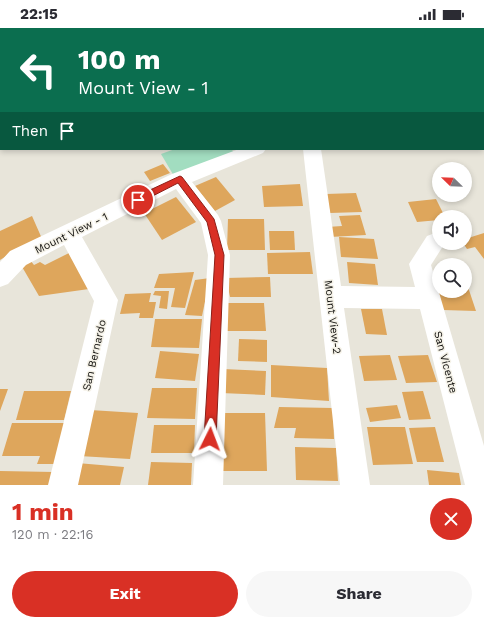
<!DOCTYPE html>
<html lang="en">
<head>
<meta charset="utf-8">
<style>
	body { margin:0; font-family:"Work Sans",sans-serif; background:#f7f7f7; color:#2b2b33; height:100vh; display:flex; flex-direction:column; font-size:15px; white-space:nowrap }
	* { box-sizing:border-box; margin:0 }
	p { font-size:13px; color:#7c7c81 }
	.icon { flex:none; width:22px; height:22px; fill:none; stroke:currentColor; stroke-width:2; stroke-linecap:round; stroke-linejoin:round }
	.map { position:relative; height:457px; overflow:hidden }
	.side { display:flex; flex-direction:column; background:#fff; flex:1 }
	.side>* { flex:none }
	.banner { position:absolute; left:0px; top:0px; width:484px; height:122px; box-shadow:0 2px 6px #0003; background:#0b6e4f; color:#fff; overflow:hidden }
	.needle { width:26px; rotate:293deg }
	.buttons { position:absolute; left:432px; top:134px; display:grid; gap:8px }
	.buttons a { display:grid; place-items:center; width:40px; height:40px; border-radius:50%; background:#fff; box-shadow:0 2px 6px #0003; font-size:20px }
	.pin { position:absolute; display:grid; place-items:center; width:34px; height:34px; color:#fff; margin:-17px; border:2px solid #fff; border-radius:50%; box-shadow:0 1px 4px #0007 }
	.me { position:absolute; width:44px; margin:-22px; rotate:3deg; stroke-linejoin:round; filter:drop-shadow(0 0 3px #0008) }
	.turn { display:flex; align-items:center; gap:14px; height:84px; padding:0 12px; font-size:18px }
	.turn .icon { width:52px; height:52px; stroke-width:2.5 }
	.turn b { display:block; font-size:28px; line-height:34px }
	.then { display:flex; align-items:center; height:38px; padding:0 12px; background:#0003; gap:8px; font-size:15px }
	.round { display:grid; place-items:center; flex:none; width:42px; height:42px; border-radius:21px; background:#f7f7f7 }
	.overview { display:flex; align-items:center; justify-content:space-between; height:68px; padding:0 12px }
	h1 { font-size:24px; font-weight:700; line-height:30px; color:#d93025 }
	.primary-button { display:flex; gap:8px; margin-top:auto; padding:8px 12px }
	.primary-button a { flex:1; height:46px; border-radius:24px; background:#d93025; color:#fff; font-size:16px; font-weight:700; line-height:46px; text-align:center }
	.primary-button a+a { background:#f7f7f7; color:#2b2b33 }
	.status { display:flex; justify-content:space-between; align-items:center; height:28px; padding:0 20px; background:#fff; direction:ltr }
	.status svg { height:11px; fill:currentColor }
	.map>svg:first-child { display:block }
</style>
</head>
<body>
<div class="status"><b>22:15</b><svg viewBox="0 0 49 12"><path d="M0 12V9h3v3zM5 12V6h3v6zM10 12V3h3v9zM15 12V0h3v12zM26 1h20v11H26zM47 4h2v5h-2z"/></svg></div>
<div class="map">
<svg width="484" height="457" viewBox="0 0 484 457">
	<rect width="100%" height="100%" fill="#e8e5da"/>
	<path fill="#a2ddc0" d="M175,121H231L234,124L174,148L161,126Z"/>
	<g fill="#dea65c">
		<path d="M163,136L170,145L150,153L144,144Z"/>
		<path d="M216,149L235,172L215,183L195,158Z"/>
		<path d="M300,156L303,178L264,179L262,158Z"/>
		<path d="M356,165L362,184L330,185L326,166Z"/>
		<path d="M176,169L196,194L162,212L144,185Z"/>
		<path d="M436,171L445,189H439V192L417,194L408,174Z"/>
		<path d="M360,187L366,207L330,209L327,199L342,198L339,188Z"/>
		<path d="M32,188L43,213L16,222L0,232V203Z"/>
		<path d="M228,191H264L265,222H227Z"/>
		<path d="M269,203H294L295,222H270Z"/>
		<path d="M484,205V231L475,219L467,221L463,215H465V211Z"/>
		<path d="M339,209L374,211L378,231L341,229Z"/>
		<path d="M310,224L313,246H268L267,225Z"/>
		<path d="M69,225L89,261L39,268L21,237L30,232L34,237L40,234L45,237Z"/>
		<path d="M347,234L375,236L378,257L349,255Z"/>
		<path d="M194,244L185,280L171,279L175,260H154L159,246Z"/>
		<path d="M270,249L271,269H230L226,250Z"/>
		<path d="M210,250L202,288L185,287L195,252Z"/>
		<path d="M465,250L476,283L443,282L435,251H439V263H465Z"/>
		<path d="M155,263H169L167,281L159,280L161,268L153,267Z"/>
		<path d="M151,265L149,274H156L153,290H139L140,285L120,286L125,266Z"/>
		<path d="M225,275H264L266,303H225Z"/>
		<path d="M361,281H382L387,307L366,306Z"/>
		<path d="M155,291H202L199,320L151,319Z"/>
		<path d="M239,311L267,312V334L238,333Z"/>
		<path d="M160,323L199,326L195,353L155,350Z"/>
		<path d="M390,327L397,352L364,353L359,328Z"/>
		<path d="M428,327L437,354L406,355L398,328Z"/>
		<path d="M271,337L327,340L329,373L271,369Z"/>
		<path d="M223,341L266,343L265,367L221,365Z"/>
		<path d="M152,360H197L195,391L147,390Z"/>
		<path d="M0,361H8L0,383Z"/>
		<path d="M24,363H71L64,392H16Z"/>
		<path d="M423,363L431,391L409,392L402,364Z"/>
		<path d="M397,377L401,390L370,394L366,380Z"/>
		<path d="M279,379L333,380L334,411L294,410L296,400H274Z"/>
		<path d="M90,382L138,385L130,431L79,428Z"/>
		<path d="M221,385H265L267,443H219Z"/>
		<path d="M12,395H65L55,436H37L40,428H2Z"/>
		<path d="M154,397H195L194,425H151Z"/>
		<path d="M367,399H405L413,436L373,437Z"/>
		<path d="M435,399L444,434H417L409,400Z"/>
		<path d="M295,419L336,420L338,453L296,452Z"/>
		<path d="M151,434L192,435L191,457H148Z"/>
		<path d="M77,435L124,439L120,457H71Z"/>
		<path d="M427,442L459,445L461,457H429Z"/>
		<path d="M0,443L54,444L50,457H0Z"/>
	</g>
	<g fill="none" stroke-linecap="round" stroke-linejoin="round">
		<g fill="#fff" fill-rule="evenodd">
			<path d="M15,0H31L14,1Z"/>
			<path d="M239,121H266L263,125L192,154L218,187L221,193L230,227L223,457H193L208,227L201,195L176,161L82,209L118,272L78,457H48L94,273L64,217L26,237L8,256L0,259V234L10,223L172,146Z"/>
			<path d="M303,121H321L341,258L415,259L409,236L427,208L435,205L439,206V215H445L431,237L484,418V457H465L420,281L344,280L370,457H340Z"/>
		</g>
	</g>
	<path fill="#d93025" stroke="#8d1f18" d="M180,148L182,149L214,191L224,227L216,411L214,415L210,417L206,415L204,411L215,227L207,194L178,155L141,174L138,175L134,172L135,169Z"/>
	<g text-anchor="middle" stroke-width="3" stroke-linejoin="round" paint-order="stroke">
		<g font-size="11" fill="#13120f" stroke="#f5f2e8">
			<text transform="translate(71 205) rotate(-26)" y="4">Mount View - 1</text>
			<text transform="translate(333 289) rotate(83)" y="4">Mount View-2</text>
			<text transform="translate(94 327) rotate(-77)" y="4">San Bernardo</text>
			<text transform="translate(446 334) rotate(75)" y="4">San Vicente</text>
		</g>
	</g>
</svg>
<div class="buttons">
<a><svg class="needle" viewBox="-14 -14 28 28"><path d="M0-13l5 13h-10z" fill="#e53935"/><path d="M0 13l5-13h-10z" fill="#7c7c81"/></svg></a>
<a><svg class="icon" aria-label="sound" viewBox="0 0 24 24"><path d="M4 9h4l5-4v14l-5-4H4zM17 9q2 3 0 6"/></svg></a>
<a><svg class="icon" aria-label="search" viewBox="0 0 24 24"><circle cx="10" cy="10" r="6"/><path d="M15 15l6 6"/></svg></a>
</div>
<div class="pin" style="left:138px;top:172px;background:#d93025"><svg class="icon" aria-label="arrive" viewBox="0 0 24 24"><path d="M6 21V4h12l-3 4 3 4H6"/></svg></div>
<svg class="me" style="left:210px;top:411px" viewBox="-20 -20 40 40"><path d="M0-17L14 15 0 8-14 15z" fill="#d93025" stroke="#fff" stroke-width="4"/></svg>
<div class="banner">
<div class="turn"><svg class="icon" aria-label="left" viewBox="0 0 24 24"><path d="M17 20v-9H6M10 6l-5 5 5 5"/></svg><div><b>100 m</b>Mount View - 1</div></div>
<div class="then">Then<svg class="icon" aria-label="arrive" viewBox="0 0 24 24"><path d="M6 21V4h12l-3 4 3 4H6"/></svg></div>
</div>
</div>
<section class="side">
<div class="overview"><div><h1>1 min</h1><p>120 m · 22:16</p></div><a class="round" style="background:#d93025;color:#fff"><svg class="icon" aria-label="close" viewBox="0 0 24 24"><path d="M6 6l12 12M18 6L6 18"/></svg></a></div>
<div class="primary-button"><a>Exit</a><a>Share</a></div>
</section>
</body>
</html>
